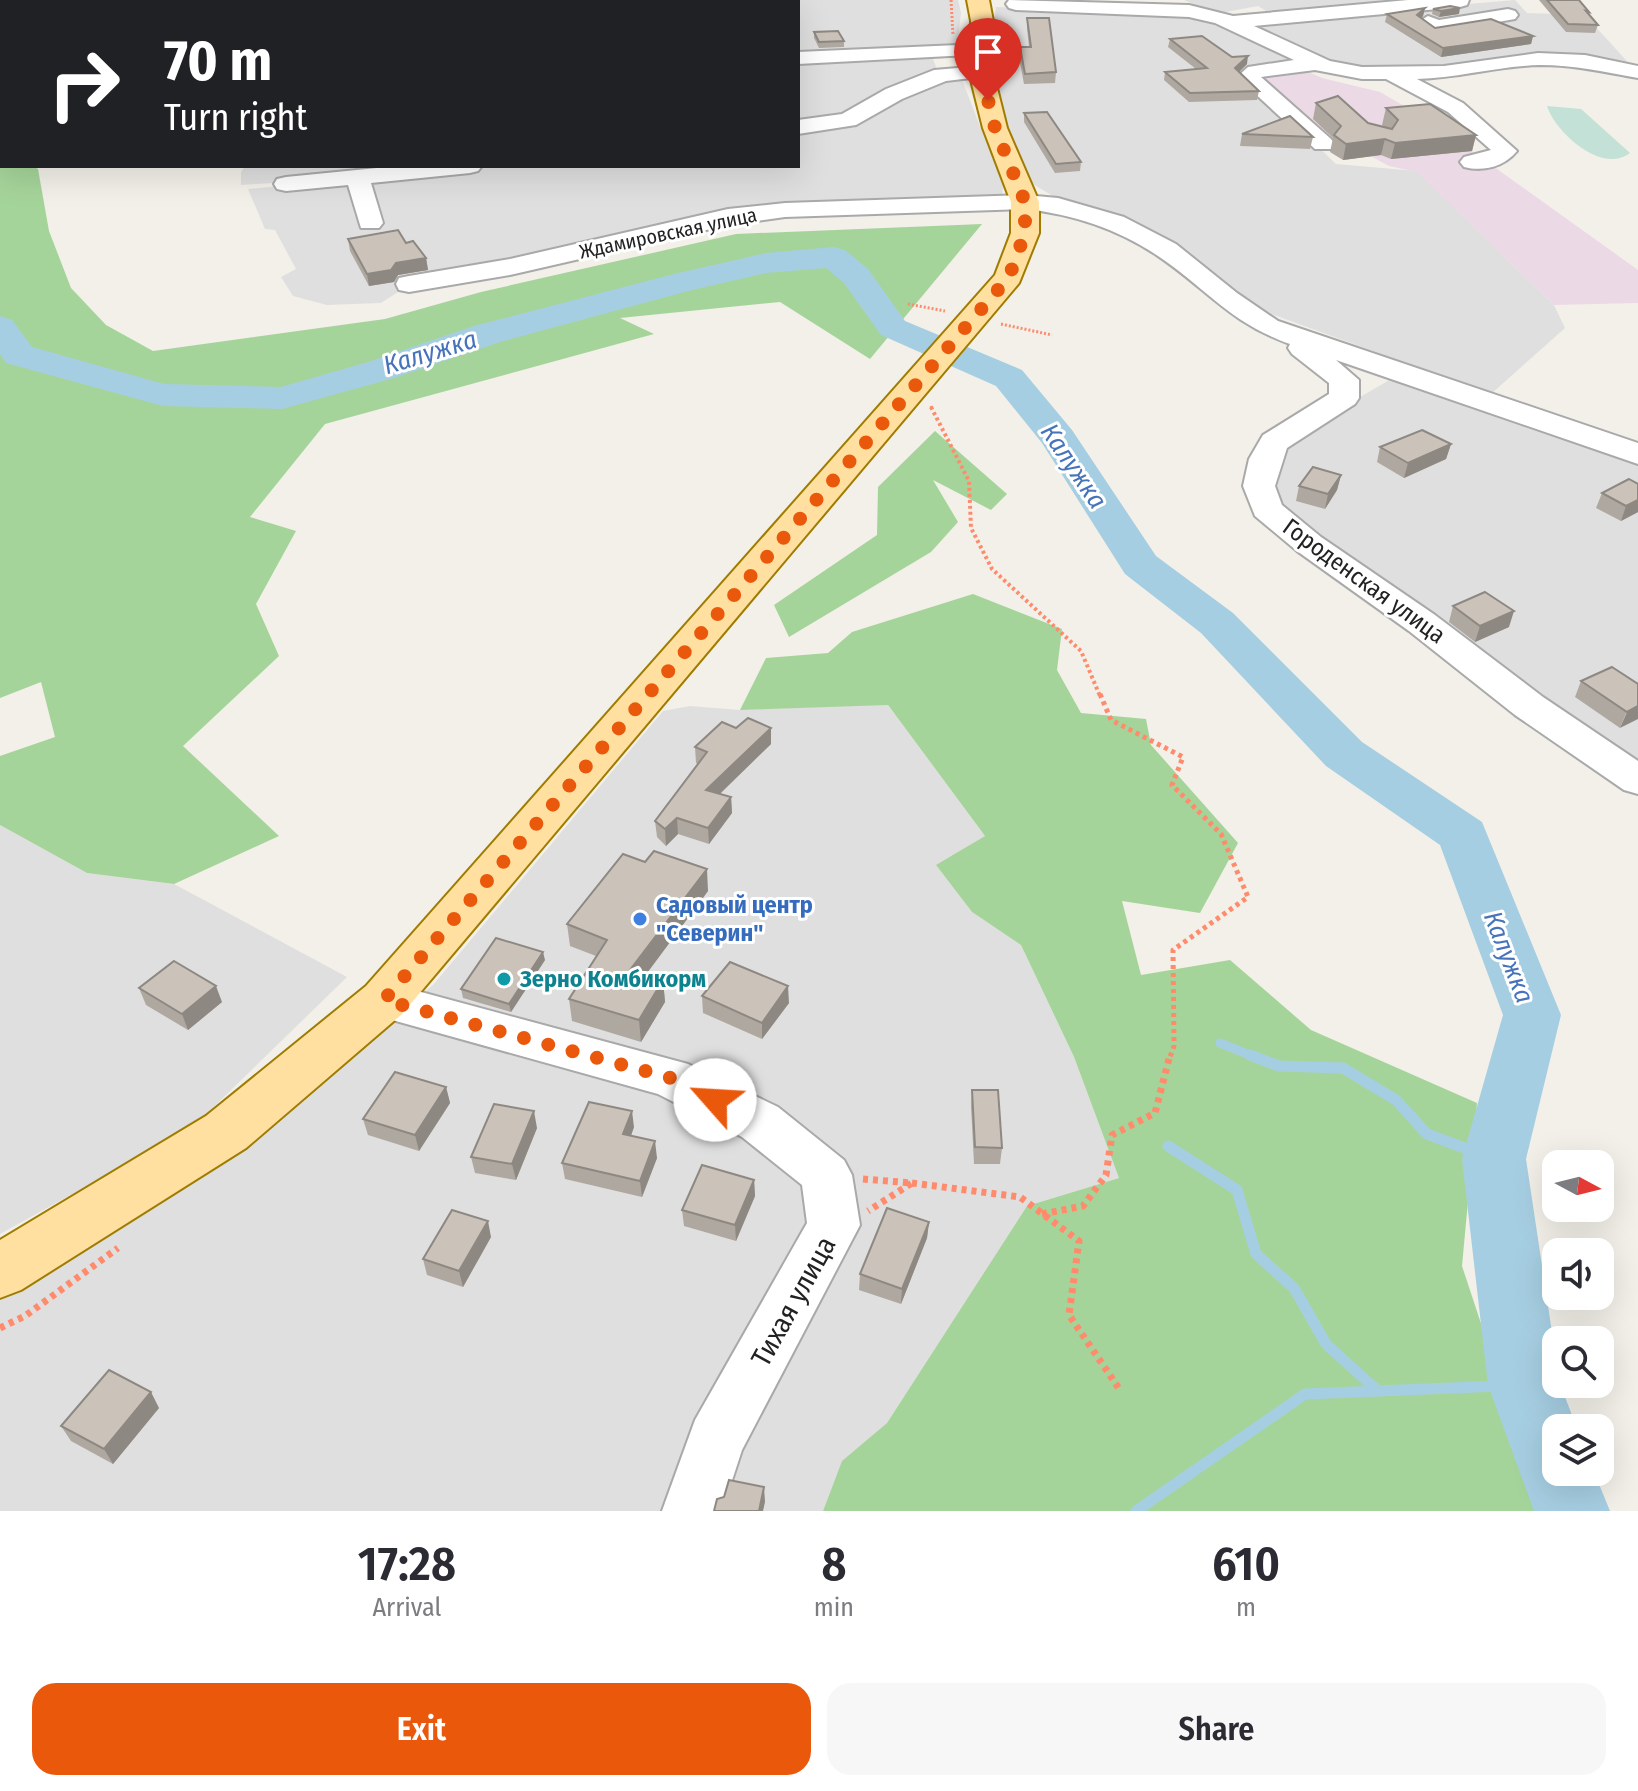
<!DOCTYPE html>
<html lang="en">
<head>
<meta charset="utf-8">
<style>
	body { margin:0; font-family:"Fira Sans Condensed",sans-serif; background:#f7f7f7; color:#2b2b33; height:100vh; display:flex; flex-direction:column; font-size:30px; white-space:nowrap }
	* { box-sizing:border-box; margin:0 }
	p { font-size:26px; color:#7c7c81 }
	.icon { flex:none; width:44px; height:44px; fill:none; stroke:currentColor; stroke-width:2; stroke-linecap:round; stroke-linejoin:round }
	.map { position:relative; height:1511px; overflow:hidden }
	.sheet { display:flex; flex-direction:column; background:#fff; flex:1 }
	.sheet>* { flex:none }
	.hud { position:absolute; left:0px; top:0px; width:800px; height:168px; box-shadow:0 8px 32px #0002; background:#202124; color:#fff; overflow:hidden }
	.needle { width:52px; rotate:97deg }
	.tools { position:absolute; left:1542px; top:1150px; display:grid; gap:16px }
	.tools a { display:grid; place-items:center; width:72px; height:72px; border-radius:16px; background:#fff; box-shadow:0 8px 32px #0002; font-size:40px }
	.pin { position:absolute; display:grid; place-items:center; width:68px; height:68px; color:#fff; margin:-82px -34px; border-radius:50% 50% 50% 0; rotate:-45deg; box-shadow:0 0 8px #0007 }
	.pin .icon { rotate:45deg }
	.me { position:absolute; width:88px; margin:-44px; rotate:296deg; stroke-linejoin:round; filter:drop-shadow(0 0 6px #0008) }
	.turn { display:flex; align-items:center; gap:28px; height:168px; padding:0 32px; font-size:36px }
	.turn .icon { width:104px; height:104px; stroke-width:2.5 }
	.turn b { display:block; font-size:56px; line-height:68px }
	.eta { display:flex; justify-content:space-evenly; align-items:center; height:136px; text-align:center }
	.eta b { font-size:48px; font-weight:600; line-height:56px }
	.action { display:flex; gap:16px; margin-top:auto; padding:16px 32px }
	.action a { flex:1; height:92px; border-radius:24px; background:#ea580c; color:#fff; font-size:32px; font-weight:600; line-height:92px; text-align:center }
	.action a+a { background:#f7f7f7; color:#2b2b33 }
	.map>svg:first-child { display:block }
</style>
</head>
<body>
<div class="map">
<svg width="1638" height="1511" viewBox="0 0 1638 1511">
	<rect width="100%" height="100%" fill="#f2f0e8"/>
	<g fill="#e0dfdf">
		<path d="M657,0H958L961,13L957,47L798,56V2Z"/>
		<path d="M1184,0H1462L1273,15L1258,6L1215,14Z"/>
		<path d="M1515,0L1527,13L1585,15L1634,69L1580,57L1431,71L1343,67L1248,23Z"/>
		<path d="M996,7L1193,14L1313,64L1243,74L1336,164L1417,171L1554,305L1565,328L1491,394L1266,312L1145,228L1056,198L1028,181L991,91L990,52Z"/>
		<path d="M931,54L938,72L845,119L798,125V59Z"/>
		<path d="M961,77L1003,186L1002,197L809,207L401,290L381,303L327,305L293,296L281,277L296,269L275,230L265,229L248,189L489,166H798V129L853,121L939,80Z"/>
		<path d="M245,166H454L366,177L241,185V172Z"/>
		<path d="M1393,378L1638,466V773L1276,510L1273,463L1287,439Z"/>
		<path d="M887,704L985,836L937,866L972,912L1021,945L1074,1057L1119,1178L1027,1206L887,1423L842,1462L823,1511H0V1295L241,1142L433,985L663,711L690,706L740,710Z"/>
		<path d="M0,825L87,873L174,884L347,977L193,1127L0,1234Z"/>
	</g>
	<path fill="#ecd9e6" d="M1306,71L1322,78L1380,92L1430,121L1638,270V303L1554,305L1417,172L1389,166L1315,126L1257,74Z"/>
	<g fill="#a5d49a">
		<path d="M0,146L2,166H33L38,169L49,231L71,288L106,325L153,351L385,319L481,292L736,234L982,224L870,359L780,302L620,318L654,334L325,424L250,517L296,531L256,604L279,656L183,746L279,836L174,884L87,873L0,825V756L55,737L41,682L0,698Z"/>
		<path d="M935,431L1007,494L991,510L933,480L958,522L931,552L789,637L774,605L877,535L878,487Z"/>
		<path d="M973,594L1062,629L1057,670L1081,713L1146,719L1151,745L1238,843L1200,913L1122,901L1141,975L1230,960L1311,1030L1477,1103L1462,1266L1543,1511H823L842,1461L887,1423L1027,1206L1119,1178L1074,1057L1021,945L972,912L936,865L985,836L888,705L740,710L766,658L828,653L852,632Z"/>
	</g>
	<path fill="#c4e1d7" d="M1547,106L1581,109L1630,153C1602,175 1555,132 1547,106Z"/>
	<g fill="none" stroke-linecap="round" stroke-linejoin="round">
		<path stroke="#a6cee2" stroke-width="4" d="M222,0L226,2"/>
		<path stroke="#a6cee2" stroke-width="9" d="M1220,1043L1255,1057"/>
		<g stroke="#a6cee2" stroke-width="11">
			<path d="M1250,1055L1279,1066L1343,1068L1396,1100L1427,1134L1494,1159"/>
			<path d="M1168,1146L1237,1190L1256,1254L1294,1288L1326,1344L1378,1391"/>
			<path d="M1136,1511L1305,1394L1524,1385"/>
		</g>
		<g fill="#a6cee2" fill-rule="evenodd">
			<path d="M53,0H77L52,2Z"/>
			<path d="M2,131V151L0,152V132Z"/>
			<path d="M833,247L845,250L868,269L905,321L1022,370L1072,430L1156,556L1233,613L1362,742L1482,822L1561,1015L1526,1159L1556,1359V1384H1560L1577,1428H1556V1472H1594L1610,1511H1534L1488,1385L1462,1159L1503,1015L1440,845L1326,766L1201,633L1125,574L1042,443L996,386L881,335L844,283L826,268L766,273L692,290L500,342L394,378L282,409L163,406L6,363L0,354V316L12,320L32,347L164,384L281,387L368,362L474,326L674,274L766,253Z"/>
		</g>
		<g stroke="#a9a9a9" stroke-width="4">
			<g id="minor">
				<path d="M642,0H662L663,2H643Z"/>
				<path d="M1009,0L1189,5L1233,16L1408,0H1469L1467,5L1460,7L1254,26L1330,61L1362,67L1444,66L1538,53L1585,55L1638,66V78C1605,72 1574,65 1540,65C1499,66 1458,78 1417,79L1463,103L1517,151C1504,167 1483,172 1464,167L1460,162L1464,157L1491,150L1448,112L1386,79H1362L1315,70L1261,77L1331,139L1335,144L1331,149H1315L1237,77L1248,67L1294,60L1215,23L1189,17L1016,10L1009,8L1006,4Z"/>
				<path d="M1508,9L1515,11L1518,15L1515,19L1435,33L1418,22L1428,16L1439,20Z"/>
				<path d="M981,44L988,46L991,50L988,54L798,64V52Z"/>
				<path d="M981,66L992,72L988,76L946,81L902,99L856,125L798,134V120L842,114L886,89L934,70Z"/>
				<path d="M397,166H482L478,171L470,173L371,183L383,223L379,228H361L348,185L286,191L277,189L274,184L277,179L286,177Z"/>
				<path d="M1025,195L1058,198L1124,217L1176,244L1237,293L1278,321L1638,443V464L1336,360L1359,380V398L1355,404L1287,448L1275,486L1282,505L1321,537L1435,615L1543,697L1638,761V794L1624,790L1515,715L1409,631L1297,551L1255,516L1243,486L1249,459L1263,435L1329,394V383L1292,354L1288,348L1290,344C1230,323 1207,289 1158,256C1118,229 1072,214 1025,209L785,217L728,225L510,275L409,292L399,290L396,284L399,278L409,276L510,259L728,209L785,203Z"/>
				<path d="M384,982L688,1064L778,1107L844,1160L852,1175L860,1225L742,1450L722,1511H662L695,1420L807,1223L802,1185L742,1137L658,1094L367,1013L361,1000L367,987Z"/>
			</g>
		</g>
		<g stroke="#9f7c00" stroke-width="4">
			<path id="major" d="M967,0H989L993,21V72L1007,128L1039,202V233L1019,283L402,1014L246,1148L21,1290L0,1298V1240L206,1116L366,986L995,275L1011,233V202L983,128L969,72L971,21Z"/>
		</g>
		<g stroke="#ff8b6c" stroke-width="3" stroke-dasharray="2 2" stroke-linecap="butt">
			<path d="M377,0L380,2"/>
			<path d="M951,0L953,35"/>
			<path d="M908,304L945,311"/>
			<path d="M1001,324L1052,335"/>
			<path d="M931,406L932,409"/>
		</g>
		<path stroke="#ff8b6c" stroke-width="4" stroke-dasharray="3 3" stroke-linecap="butt" d="M931,407L969,481L971,528L992,569L1081,651L1100,696"/>
		<path stroke="#ff8b6c" stroke-width="5" stroke-dasharray="4 4" stroke-linecap="butt" d="M1100,694L1111,720L1183,757L1172,785L1221,834L1248,897L1173,950L1174,1046L1170,1057"/>
		<g stroke="#ff8b6c" stroke-width="7" stroke-dasharray="5 5" stroke-linecap="butt">
			<path d="M863,1179L912,1183L868,1211"/>
			<path d="M912,1183L1020,1197L1079,1241L1069,1315L1120,1390"/>
			<path d="M1042,1214L1083,1206L1106,1175L1112,1135L1155,1113L1170,1055"/>
			<path d="M0,1328L25,1316L118,1248"/>
		</g>
		<use href="#minor" fill="#fff" fill-rule="evenodd"/>
		<use href="#major" fill="#ffe0a0" fill-rule="evenodd"/>
	</g>
	<g fill="#afa8a0">
		<path d="M1539,0H1579L1589,12L1588,14L1598,25L1595,33L1566,32Z"/>
		<path d="M1425,8L1423,16L1421,18L1435,28L1533,36L1531,44L1441,57L1385,22L1387,14Z"/>
		<path d="M1433,9L1459,14L1439,17L1432,14Z"/>
		<path d="M1027,18L1056,72L1055,83L1024,84L1019,57L1020,47H1029L1027,28Z"/>
		<path d="M814,32L844,41V47L819,48L814,38Z"/>
		<path d="M1170,39L1232,57L1247,64L1239,72L1259,91L1257,100L1189,102L1164,80L1165,72L1196,69L1168,47Z"/>
		<path d="M1316,103L1368,123L1384,127L1382,125L1386,108L1476,135L1472,151L1391,159L1381,155L1343,160L1330,152L1333,138L1313,119Z"/>
		<path d="M1024,113L1081,162L1080,171L1055,173L1024,122Z"/>
		<path d="M1242,134L1313,137L1310,149L1240,146Z"/>
		<path d="M348,239L406,243L426,258L428,270L398,275L394,282L369,286L350,251Z"/>
		<path d="M1451,444L1446,459L1404,478L1377,462L1380,447Z"/>
		<path d="M1341,475L1337,490L1325,509L1296,501L1299,486Z"/>
		<path d="M1638,484V512L1621,521L1596,508L1602,493Z"/>
		<path d="M1453,606L1509,627L1475,642L1449,622Z"/>
		<path d="M1581,681L1638,684L1620,728L1575,697Z"/>
		<path d="M736,728H771V744L720,794L731,797L732,813L709,844L678,834L666,846L657,837L655,821L698,764L696,763L695,747Z"/>
		<path d="M708,891L646,974L663,980L665,1002L641,1042L572,1021L569,999L596,956L570,946L567,924Z"/>
		<path d="M545,960L511,1012L463,998L461,989Z"/>
		<path d="M139,988L222,1002L188,1030L146,1005Z"/>
		<path d="M702,996L789,1003L762,1039L703,1013Z"/>
		<path d="M446,1087L450,1103L419,1151L368,1135L363,1119Z"/>
		<path d="M972,1090L1002,1148L1000,1164H974L971,1106Z"/>
		<path d="M634,1127L631,1136L657,1158L642,1197L565,1179L562,1163Z"/>
		<path d="M537,1128L516,1180L475,1173L471,1157Z"/>
		<path d="M754,1180L755,1196L736,1241L684,1226L682,1210Z"/>
		<path d="M929,1222L927,1238L901,1304L859,1290L860,1274Z"/>
		<path d="M491,1237L463,1287L427,1275L423,1259Z"/>
		<path d="M159,1408L113,1464L71,1441L61,1426Z"/>
	</g>
	<g fill="#8e8882">
		<path d="M1425,8L1423,16L1415,23L1417,15Z"/>
		<path d="M1460,8L1459,14L1439,17L1441,11Z"/>
		<path d="M1533,36L1531,44L1441,57L1443,48Z"/>
		<path d="M1248,56L1247,64L1234,77L1235,68Z"/>
		<path d="M1476,135L1472,151L1391,159L1395,143Z"/>
		<path d="M1385,139L1381,155L1343,160L1346,144Z"/>
		<path d="M426,258L428,270L398,275L394,282L369,286L367,274L396,263Z"/>
		<path d="M1451,444L1446,459L1404,478L1408,463Z"/>
		<path d="M1341,475L1337,490L1325,509L1328,494Z"/>
		<path d="M1638,500V512L1621,521L1626,506Z"/>
		<path d="M1514,611L1509,627L1475,642L1480,626Z"/>
		<path d="M1638,706V719L1620,728L1627,712Z"/>
		<path d="M771,728V744L707,806L706,790Z"/>
		<path d="M731,797L732,813L709,844L708,828Z"/>
		<path d="M677,818L678,834L666,846L665,829Z"/>
		<path d="M707,869L708,891L633,992L630,970Z"/>
		<path d="M543,952L545,960L511,1012L509,1004Z"/>
		<path d="M663,980L665,1002L641,1042L639,1020Z"/>
		<path d="M216,986L222,1002L188,1030L182,1014Z"/>
		<path d="M788,986L789,1003L762,1039V1023Z"/>
		<path d="M446,1087L450,1103L419,1151L415,1135Z"/>
		<path d="M534,1111L537,1128L516,1180L512,1164Z"/>
		<path d="M632,1111L634,1127L625,1151L623,1134Z"/>
		<path d="M655,1141L657,1158L642,1197L640,1181Z"/>
		<path d="M754,1180L755,1196L736,1241L735,1225Z"/>
		<path d="M488,1221L491,1237L463,1287L459,1271Z"/>
		<path d="M929,1222L927,1238L901,1304L902,1289Z"/>
		<path d="M151,1392L159,1408L113,1464L104,1449Z"/>
		<path d="M764,1487L765,1502L763,1511H759Z"/>
	</g>
	<g fill="#cbc3ba" stroke="#8e8882" stroke-width="2">
		<path d="M570,0H624L625,2H571Z"/>
		<path d="M1547,0H1579L1589,12L1586,11L1598,25L1568,24Z"/>
		<path d="M1450,6L1460,8L1441,11L1433,9Z"/>
		<path d="M1425,8L1417,15L1435,28L1491,19L1533,36L1443,48L1387,14Z"/>
		<path d="M1027,18H1049L1056,72L1025,74L1020,47H1031Z"/>
		<path d="M838,31L844,41L819,42L814,32Z"/>
		<path d="M1202,36L1232,57L1248,56L1235,68L1259,91L1190,93L1165,72L1207,68L1170,39Z"/>
		<path d="M1338,96L1368,123L1392,129L1398,120L1386,108L1430,104L1476,135L1395,143L1385,139L1346,144L1334,135L1341,126L1316,103Z"/>
		<path d="M1047,112L1081,162L1056,164L1024,113Z"/>
		<path d="M1290,116L1313,137L1242,134Z"/>
		<path d="M398,230L406,243L413,241L426,258L396,263L391,270L367,274L348,239Z"/>
		<path d="M1422,430L1451,444L1408,463L1380,447Z"/>
		<path d="M1313,467L1341,475L1328,494L1299,486Z"/>
		<path d="M1629,479L1638,484V500L1626,506L1602,493Z"/>
		<path d="M1485,592L1514,611L1480,626L1453,606Z"/>
		<path d="M1612,667L1638,684V706L1627,712L1581,681Z"/>
		<path d="M748,718L771,728L706,790L731,797L708,828L677,818L665,829L655,821L707,752L695,747L722,722L736,728Z"/>
		<path d="M654,851L707,869L630,970L663,980L639,1020L569,999L607,940L567,924L623,854L645,862Z"/>
		<path d="M496,938L543,952L509,1004L461,989Z"/>
		<path d="M174,961L216,986L182,1014L139,988Z"/>
		<path d="M730,962L788,986L762,1023L702,996Z"/>
		<path d="M395,1072L446,1087L415,1135L363,1119Z"/>
		<path d="M972,1090H998L1002,1148L975,1147Z"/>
		<path d="M589,1102L632,1111L623,1134L655,1141L640,1181L562,1163Z"/>
		<path d="M494,1104L534,1111L512,1164L471,1157Z"/>
		<path d="M702,1165L754,1180L735,1225L682,1210Z"/>
		<path d="M887,1208L929,1222L902,1289L860,1274Z"/>
		<path d="M452,1210L488,1221L459,1271L423,1259Z"/>
		<path d="M109,1370L151,1392L104,1449L61,1426Z"/>
		<path d="M729,1480L764,1487L759,1511H714L717,1499L724,1497Z"/>
	</g>
	<g fill="none" stroke-linecap="round" stroke-linejoin="round">
		<path stroke="#ea580c" stroke-width="14" stroke-dasharray="0 25.2" d="M715,1100L671,1078L384,1000L1009,277L1025,233V202L995,128L988,100"/>
	</g>
	<circle fill="#3f7fe0" stroke="#fff" stroke-width="3" cx="640" cy="919" r="8"/>
	<circle fill="#0f9aa8" stroke="#fff" stroke-width="3" cx="504" cy="979" r="8"/>
	<g text-anchor="middle" stroke-width="6" stroke-linejoin="round" paint-order="stroke">
		<g font-size="20" fill="#222" stroke="#fff">
			<text transform="translate(668 233) rotate(-12)" y="7">Ждамировская улица</text>
		</g>
		<g font-size="24" fill="#222" stroke="#fff">
			<text transform="translate(1364 581) rotate(36)" y="8">Городенская улица</text>
		</g>
		<g font-size="24" font-weight="bold" fill="#366cbe" stroke="#fff" text-anchor="start">
			<text x="656" y="913">Садовый центр<tspan x="656" dy="28">"Северин"</tspan></text>
		</g>
		<g font-size="24" font-weight="bold" fill="#0d838f" stroke="#fff" text-anchor="start">
			<text x="520" y="987">Зерно Комбикорм</text>
		</g>
		<g font-size="26" font-style="italic" fill="#4673b9" stroke="#fff">
			<text transform="translate(430 352) rotate(-17)" y="9">Калужка</text>
			<text transform="translate(1074 466) rotate(56)" y="9">Калужка</text>
			<text transform="translate(1509 957) rotate(69)" y="9">Калужка</text>
		</g>
		<g font-size="28" fill="#222" stroke="#fff">
			<text transform="translate(793 1301) rotate(-61)" y="10">Тихая улица</text>
		</g>
	</g>
</svg>
<div class="tools">
<a><svg class="needle" viewBox="-14 -14 28 28"><path d="M0-13l5 13h-10z" fill="#e53935"/><path d="M0 13l5-13h-10z" fill="#7c7c81"/></svg></a>
<a><svg class="icon" aria-label="sound" viewBox="0 0 24 24"><path d="M4 9h4l5-4v14l-5-4H4zM17 9q2 3 0 6"/></svg></a>
<a><svg class="icon" aria-label="search" viewBox="0 0 24 24"><circle cx="10" cy="10" r="6"/><path d="M15 15l6 6"/></svg></a>
<a><svg class="icon" aria-label="layers" viewBox="0 0 24 24"><path d="M12 4l9 5-9 5-9-5zM3 14l9 5 9-5"/></svg></a>
</div>
<div class="pin" style="left:988px;top:100px;background:#d93025"><svg class="icon" aria-label="arrive" viewBox="0 0 24 24"><path d="M6 21V4h12l-3 4 3 4H6"/></svg></div>
<svg class="me" style="left:715px;top:1100px" viewBox="-20 -20 40 40"><circle r="19" fill="#fff"/><path d="M0-13L10 11 0 6-10 11z" fill="#ea580c"/></svg>
<div class="hud">
<div class="turn"><svg class="icon" aria-label="right" viewBox="0 0 24 24"><path d="M7 20v-9h11M14 6l5 5-5 5"/></svg><div><b>70 m</b>Turn right</div></div>
</div>
</div>
<section class="sheet">
<div class="eta">
<div><b>17:28</b><p>Arrival</p></div>
<div><b>8</b><p>min</p></div>
<div><b>610</b><p>m</p></div>
</div>
<div class="action"><a>Exit</a><a>Share</a></div>
</section>
</body>
</html>
